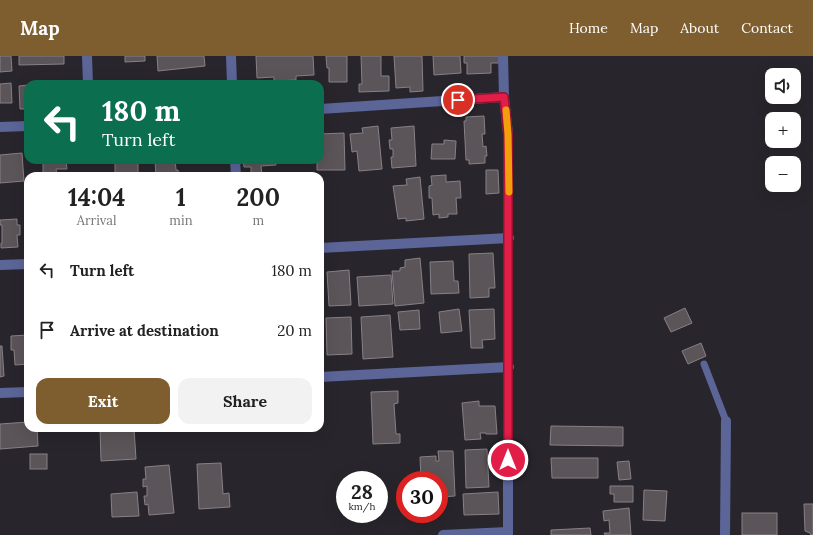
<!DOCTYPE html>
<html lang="en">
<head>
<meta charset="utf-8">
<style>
	body { margin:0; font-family:Lora,serif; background:#f2f2f2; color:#222; height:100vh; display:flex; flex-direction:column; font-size:15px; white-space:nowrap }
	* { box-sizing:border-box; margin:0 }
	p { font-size:13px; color:#767676 }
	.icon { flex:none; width:22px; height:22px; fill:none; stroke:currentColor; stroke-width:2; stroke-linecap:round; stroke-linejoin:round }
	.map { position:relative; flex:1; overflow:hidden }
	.drawer { position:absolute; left:24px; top:116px; width:300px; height:260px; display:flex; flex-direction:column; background:#fff; border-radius:12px; box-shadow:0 4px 16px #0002 }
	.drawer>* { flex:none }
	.banner { position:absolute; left:24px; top:24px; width:300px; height:84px; border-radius:12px; box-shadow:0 4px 16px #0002; background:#0b6e4f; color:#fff; overflow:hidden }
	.tools { position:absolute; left:765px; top:12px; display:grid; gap:8px }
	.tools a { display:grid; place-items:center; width:36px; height:36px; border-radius:8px; background:#fff; box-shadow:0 4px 16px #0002; font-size:20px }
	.speed { position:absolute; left:336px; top:415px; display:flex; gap:8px; font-size:20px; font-weight:700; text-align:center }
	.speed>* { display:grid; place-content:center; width:52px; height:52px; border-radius:50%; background:#fff; box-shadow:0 4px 16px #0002; line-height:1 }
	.speed small { font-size:10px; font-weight:400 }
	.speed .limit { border:6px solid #d22; background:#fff; color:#111 }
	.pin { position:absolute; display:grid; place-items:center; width:34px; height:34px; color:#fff; margin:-17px; border:2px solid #fff; border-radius:50%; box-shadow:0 1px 4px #0007 }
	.me { position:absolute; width:44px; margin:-22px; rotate:0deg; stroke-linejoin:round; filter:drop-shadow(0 0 3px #0008) }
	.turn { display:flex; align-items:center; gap:14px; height:84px; padding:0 12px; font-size:18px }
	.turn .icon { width:52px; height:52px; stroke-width:2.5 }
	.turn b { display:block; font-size:28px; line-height:34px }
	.eta { display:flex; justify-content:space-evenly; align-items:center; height:68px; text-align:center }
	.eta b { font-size:24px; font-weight:700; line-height:28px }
	.cta { display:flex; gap:8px; margin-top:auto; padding:8px 12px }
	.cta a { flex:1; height:46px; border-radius:12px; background:#7e5e2f; color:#fff; font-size:16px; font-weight:700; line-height:46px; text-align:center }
	.cta a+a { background:#f2f2f2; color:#222 }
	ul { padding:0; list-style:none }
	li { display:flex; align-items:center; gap:12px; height:60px; padding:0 12px }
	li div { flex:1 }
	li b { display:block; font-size:15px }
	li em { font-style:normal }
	header { display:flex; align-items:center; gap:24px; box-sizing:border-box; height:56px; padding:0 20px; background:#7e5e2f; color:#fff }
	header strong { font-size:19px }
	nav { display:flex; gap:22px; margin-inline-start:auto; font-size:14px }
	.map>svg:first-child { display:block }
</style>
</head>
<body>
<header>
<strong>Map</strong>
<nav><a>Home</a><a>Map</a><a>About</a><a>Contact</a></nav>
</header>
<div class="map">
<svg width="813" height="479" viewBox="0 0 813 479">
	<rect width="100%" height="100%" fill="#28262c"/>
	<g fill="#5b5458" stroke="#878084">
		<path d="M0,0H11L12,15L0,16Z"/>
		<path d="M19,0H64V8L19,9Z"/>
		<path d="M125,0H145V5L125,6Z"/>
		<path d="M157,0H204L205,10L158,15Z"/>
		<path d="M256,0H313L314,19L296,20V24L274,25V21L257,22Z"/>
		<path d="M326,0H347V26H329V12H327Z"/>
		<path d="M361,0H381V20H389V35L359,36V28H362Z"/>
		<path d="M394,0H422L423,35L410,36V31L396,32Z"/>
		<path d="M433,0H460L461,17L434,19Z"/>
		<path d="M464,0H499V7H491V17L467,18V7H464Z"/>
		<path d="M11,27L12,47H0V28Z"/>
		<path d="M28,29V53H20L19,30Z"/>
		<path d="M484,60L485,78H482L483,91L486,90L487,100H485V107L469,108V104H466L464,65H466V61Z"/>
		<path d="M378,70L382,113L359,115L357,95L352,96L350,78L363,77L362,72Z"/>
		<path d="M414,70L416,110L392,112L391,101H393V93H390L389,84H392L391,72Z"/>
		<path d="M344,77L345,114H317V104H320V78Z"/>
		<path d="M444,84L456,85L455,103H431L432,88H444Z"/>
		<path d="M22,97L24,125L0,127V99Z"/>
		<path d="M43,104H66L67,113H56L57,120H43Z"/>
		<rect x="115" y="104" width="23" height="16"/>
		<path d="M155,104H177H175L176,114H178L179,120H156Z"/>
		<path d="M243,104H275L276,109L261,110L262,119H251V111H244Z"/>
		<path d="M486,114H498L499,137L486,138Z"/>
		<path d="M446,119V126L460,125L461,142H456L457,158H448V161L439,162V158L433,159L432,142H429V130L432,129L431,120Z"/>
		<path d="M420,121L424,163L406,165V162L398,163L393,130L407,129L406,123Z"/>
		<path d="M17,163V169H20V179H17L18,191L1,192V187H2V169H0V164Z"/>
		<path d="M493,197L495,232H489V241L470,242L469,198Z"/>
		<path d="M420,202L424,247L395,250L392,215H400V212L405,211V204Z"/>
		<path d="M453,205L454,225H458L459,237L431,238L430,206Z"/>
		<path d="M349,214L351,249L329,250L327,216Z"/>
		<path d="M391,219L393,248L359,250L357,221Z"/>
		<path d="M685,252L692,267L671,276L664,262Z"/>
		<path d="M459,253L462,275L441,277L439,256Z"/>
		<path d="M494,253L495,283L482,284L483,292H471L469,254Z"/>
		<path d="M419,254L420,273L400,274L398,256Z"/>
		<path d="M390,259L393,301L363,303L361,261Z"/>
		<path d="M351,261L352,298L327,299L326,262Z"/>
		<path d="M28,279V308L15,309L14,294H11V280Z"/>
		<path d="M701,287L706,300L688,308L682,295Z"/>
		<path d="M0,290H2L4,320L0,321Z"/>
		<path d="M398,335V347L394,348L396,378H400V387L373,388L371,336Z"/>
		<path d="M479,345V350H495L497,378H486V377H480L481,383L465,384L462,347Z"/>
		<path d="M28,366V372H37L38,390L0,393V368Z"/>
		<path d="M551,370L623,371V390L550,389Z"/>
		<path d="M100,372H134L136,403L101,405Z"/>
		<path d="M487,393L489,431L466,432L465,394Z"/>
		<path d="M438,395H453L455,440L441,441L440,434H439V424H421L420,401L436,400V405H439Z"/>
		<rect x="30" y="398" width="17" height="15"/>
		<path d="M551,402H598V422H552Z"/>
		<path d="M629,405L631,423L619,424L617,406Z"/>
		<path d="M221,407L223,438L229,437L230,451L199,453L197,408Z"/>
		<path d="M169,409L174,457L149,459L148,448L145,449L144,440H147V430L143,431V423H146L145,411Z"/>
		<path d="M610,430H633V446H614V438H610Z"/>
		<path d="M644,434L667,435L665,465L643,464Z"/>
		<path d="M137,436L139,460L112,461L111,438Z"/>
		<path d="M498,436L499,458L464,459L463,438Z"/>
		<path d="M804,448H813V479H811L810,477L805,475Z"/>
		<path d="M629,452L631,479H605L604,477H610L609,464L604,465L603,455Z"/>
		<rect x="742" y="457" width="35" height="22"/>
		<path d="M590,472L591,479H551V474Z"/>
	</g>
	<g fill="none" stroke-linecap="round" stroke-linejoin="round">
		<path stroke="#5b6598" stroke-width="7" d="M704,308L726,365"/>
		<g stroke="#5b6598" stroke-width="10">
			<path d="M87,0L88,28"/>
			<path d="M231,0L232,28"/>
			<path d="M503,0L504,41L508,78V479"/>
			<path d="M320,53L504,41"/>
			<path d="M0,71L28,70"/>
			<path d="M235,104L236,120"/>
			<path d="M320,192L509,182"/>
			<path d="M0,209L28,208"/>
			<path d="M320,321L509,311"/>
			<path d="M0,337L28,336"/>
			<path d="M443,479L508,476"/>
			<path d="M725,479L726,365"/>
		</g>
	</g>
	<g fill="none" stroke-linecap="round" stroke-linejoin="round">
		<g stroke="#92132f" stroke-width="10">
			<path id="route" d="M458,44L504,41L508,78V404"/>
		</g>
		<use href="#route" stroke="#e11d48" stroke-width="7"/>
		<path stroke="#f59e0b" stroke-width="7" d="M506,54L508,78L509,136"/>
	</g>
</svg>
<div class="tools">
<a><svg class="icon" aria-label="sound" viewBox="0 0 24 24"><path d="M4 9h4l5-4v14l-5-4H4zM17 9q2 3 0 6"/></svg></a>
<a>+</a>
<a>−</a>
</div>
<div class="speed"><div>28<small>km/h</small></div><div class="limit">30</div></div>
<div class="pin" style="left:458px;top:44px;background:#d93025"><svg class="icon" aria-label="arrive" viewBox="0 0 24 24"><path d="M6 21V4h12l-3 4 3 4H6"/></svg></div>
<svg class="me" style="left:508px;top:404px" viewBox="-20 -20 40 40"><circle r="17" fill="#e11d48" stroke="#fff" stroke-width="3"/><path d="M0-11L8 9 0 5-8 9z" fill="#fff"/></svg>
<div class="banner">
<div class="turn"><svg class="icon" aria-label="left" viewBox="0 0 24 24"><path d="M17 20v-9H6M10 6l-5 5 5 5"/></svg><div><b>180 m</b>Turn left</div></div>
</div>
<section class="drawer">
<div class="eta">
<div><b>14:04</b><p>Arrival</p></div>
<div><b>1</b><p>min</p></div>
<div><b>200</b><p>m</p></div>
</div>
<ul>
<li><svg class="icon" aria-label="left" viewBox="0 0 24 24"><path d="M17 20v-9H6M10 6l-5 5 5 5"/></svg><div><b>Turn left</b></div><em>180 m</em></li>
<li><svg class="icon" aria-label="arrive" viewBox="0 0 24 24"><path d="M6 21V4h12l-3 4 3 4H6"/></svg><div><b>Arrive at destination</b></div><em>20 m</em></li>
</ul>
<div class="cta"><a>Exit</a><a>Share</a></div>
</section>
</div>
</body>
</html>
